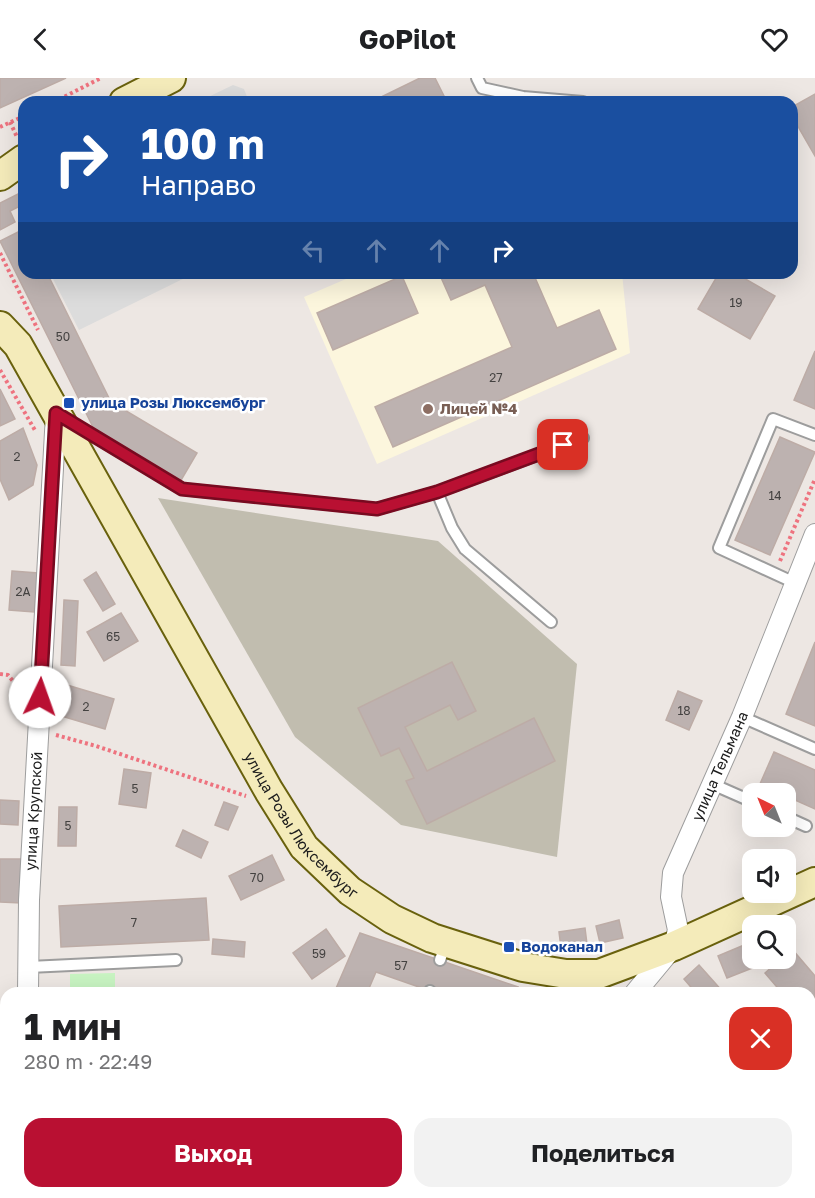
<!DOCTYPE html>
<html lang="ru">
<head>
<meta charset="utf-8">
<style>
	body { margin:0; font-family:"Golos Text",sans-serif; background:#f2f2f2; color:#202124; height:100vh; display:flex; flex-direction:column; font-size:22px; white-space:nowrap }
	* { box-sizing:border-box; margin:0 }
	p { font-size:20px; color:#757577 }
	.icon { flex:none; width:33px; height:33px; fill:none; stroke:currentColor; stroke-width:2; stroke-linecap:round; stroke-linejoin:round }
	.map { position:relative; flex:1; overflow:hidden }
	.details { position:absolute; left:0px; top:909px; width:816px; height:212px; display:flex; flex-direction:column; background:#fff; border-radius:18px 18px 0 0; box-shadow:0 6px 24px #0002 }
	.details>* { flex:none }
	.guide { position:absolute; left:18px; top:18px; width:780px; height:183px; border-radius:18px; box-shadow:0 6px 24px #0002; background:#1a4fa0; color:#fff; overflow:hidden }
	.needle { width:39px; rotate:317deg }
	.tools { position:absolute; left:742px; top:705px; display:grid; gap:12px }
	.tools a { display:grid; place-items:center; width:54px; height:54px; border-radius:12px; background:#fff; box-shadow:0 6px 24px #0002; font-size:30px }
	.pin { position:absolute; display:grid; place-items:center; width:51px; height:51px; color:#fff; margin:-26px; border-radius:12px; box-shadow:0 3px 9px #0006 }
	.me { position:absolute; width:66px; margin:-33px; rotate:3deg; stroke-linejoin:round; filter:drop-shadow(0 0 4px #0008) }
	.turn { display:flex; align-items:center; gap:21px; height:126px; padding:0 24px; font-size:27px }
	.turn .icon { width:78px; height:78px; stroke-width:2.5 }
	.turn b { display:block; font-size:42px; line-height:51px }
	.lanes { display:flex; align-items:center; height:57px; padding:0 24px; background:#0003; justify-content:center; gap:30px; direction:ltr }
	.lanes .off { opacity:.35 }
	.round { display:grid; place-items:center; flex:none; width:63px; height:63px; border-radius:18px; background:#f2f2f2 }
	.head { display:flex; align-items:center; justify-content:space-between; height:102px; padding:0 24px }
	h1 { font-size:36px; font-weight:700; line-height:45px }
	.button { display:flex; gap:12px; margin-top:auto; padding:12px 24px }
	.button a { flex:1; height:69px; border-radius:18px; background:#b91032; color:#fff; font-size:24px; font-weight:700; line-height:69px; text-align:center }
	.button a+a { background:#f2f2f2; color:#202124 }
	header { display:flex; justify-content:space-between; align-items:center; height:78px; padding:0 24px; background:#fff; font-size:27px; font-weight:700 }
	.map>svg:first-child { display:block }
</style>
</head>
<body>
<header><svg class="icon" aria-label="back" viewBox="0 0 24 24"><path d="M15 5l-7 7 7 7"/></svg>GoPilot<svg class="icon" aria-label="heart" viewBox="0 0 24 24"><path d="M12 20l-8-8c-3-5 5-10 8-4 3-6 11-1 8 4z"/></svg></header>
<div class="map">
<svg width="815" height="1120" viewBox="0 0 815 1120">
	<rect width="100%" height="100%" fill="#ede7e3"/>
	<path fill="#fcf6dd" d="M360,195H622L630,275L377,386L304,219Z"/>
	<path fill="#c1bdaf" d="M158,420L438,463L577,586L557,779L401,747L295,659Z"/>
	<path fill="#c8f4c2" d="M115,895V915H70V896Z"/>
	<g fill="#dcdcdc">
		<path d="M233,7L244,11L249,24H198Z"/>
		<path d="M50,195H195L79,252Z"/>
	</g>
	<g fill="#bdb2b0" stroke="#bdaca6" stroke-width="1.5">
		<path d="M0,0H66L0,30Z"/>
		<path d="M420,0H435L447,24H371Z"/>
		<path d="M815,16V78L792,38V29Z"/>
		<path d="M24,113V126L10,133L15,144L0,152V125Z"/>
		<path d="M24,151V195H47L111,324L197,375L180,404L94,351L0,163Z"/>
		<path d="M439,195H533L557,250L599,232L616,271L393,369L375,329L512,269L485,207L451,222Z"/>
		<path d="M719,195H735L775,218L750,261L698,231Z"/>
		<path d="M402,198L418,235L333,272L317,235Z"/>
		<path d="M815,273V331L794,322Z"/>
		<path d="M0,311L15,341L0,348Z"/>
		<path d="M23,350L37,387L33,407L9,422L0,401V363Z"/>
		<path d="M780,359L815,374L770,477L735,462Z"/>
		<path d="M12,493L38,495L34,534L9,532Z"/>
		<path d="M96,494L115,526L103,533L84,502Z"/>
		<path d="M64,522L78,523L75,588L61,587Z"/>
		<path d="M121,535L138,563L104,583L87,554Z"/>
		<path d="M815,564V648L786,636Z"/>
		<path d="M452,584L476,633L458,642L450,627L405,649L427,693L534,640L555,683L427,746L406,703L414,700L399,670L381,678L358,630Z"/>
		<path d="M67,607L114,621L105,651L58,637Z"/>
		<path d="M678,613L702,623L689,652L666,642Z"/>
		<path d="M774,674L815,692V731L786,718V716H781L760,706Z"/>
		<path d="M124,691L151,695L146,730L119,726Z"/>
		<path d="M0,722L19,723L18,747L0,746Z"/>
		<path d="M224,724L238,729L228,752L215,747Z"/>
		<path d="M59,729H77L76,768H58Z"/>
		<path d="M183,752L208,764L201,780L176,768Z"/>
		<path d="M272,777L284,802L241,822L229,798Z"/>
		<path d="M0,781H22L21,825L0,824Z"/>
		<path d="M206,820L209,862L61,869L59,828Z"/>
		<path d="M619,842L623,860L600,865L596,848Z"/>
		<path d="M585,850L587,866L561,870L559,854Z"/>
		<path d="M326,851L345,878L312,901L293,875Z"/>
		<path d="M360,855L518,909L514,915H436L376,894L367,915H334Z"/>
		<path d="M213,861L245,864L244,879L212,876Z"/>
		<path d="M751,864L753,880H758L760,887L727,900L718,878Z"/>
		<path d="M792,871L815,898V950L813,951L810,948V915H782L765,895L782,880H786V877Z"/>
		<path d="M699,887L724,915H696L684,901Z"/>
		<rect x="0" y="979" width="6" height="19"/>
		<rect x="195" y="1114" width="57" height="6"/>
		<path d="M400,1114H448L444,1120H396Z"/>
		<path d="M545,1114H562L569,1120H542Z"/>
	</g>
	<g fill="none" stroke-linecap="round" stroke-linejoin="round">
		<g stroke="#9d9d9d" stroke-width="14">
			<g id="lane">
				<path d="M477,0L482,10L523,19L583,24"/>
				<path d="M69,343L182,411L377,431L437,414L583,360"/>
				<path d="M437,414L452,450L465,471L551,544"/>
				<path d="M795,505L719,470L773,341L815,357"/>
				<path d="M742,639L815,671"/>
				<path d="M712,706L753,724"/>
				<path d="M786,739L806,748"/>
				<path d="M440,882L446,865"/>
				<path d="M29,889L176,882"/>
				<path d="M429,915L430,913"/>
			</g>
		</g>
		<g stroke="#9d9d9d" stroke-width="22">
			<g id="street">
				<path id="s1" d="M28,915L29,822L56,336"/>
				<path id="s2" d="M635,915L674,868L678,852L671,819L673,795L742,639L815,456"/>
				<path d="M35,1114V1120"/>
				<path d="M480,1120L484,1114"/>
			</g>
		</g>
		<g stroke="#69610d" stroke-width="32">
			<g id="secondary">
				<path d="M124,24L171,0"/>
				<path d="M0,98L24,81"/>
				<path id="s3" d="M0,248L18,267L269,713L304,769L350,813L392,841L432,860L523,889L566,896H599L674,868L815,804"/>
			</g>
		</g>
		<g stroke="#ee737f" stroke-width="4" stroke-dasharray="3 3" stroke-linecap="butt">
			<path d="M54,24L101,0"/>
			<path d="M10,44L17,59"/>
			<path d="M0,49L24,38"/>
			<path d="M0,175L38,252"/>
			<path d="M0,292L36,354"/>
			<path d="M780,483L815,401"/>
			<path d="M0,596L8,597L17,608L20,618"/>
			<path d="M56,657L96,668L246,718"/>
		</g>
		<use href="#lane" stroke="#fff" stroke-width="10"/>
		<use href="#street" stroke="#fff" stroke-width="20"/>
		<use href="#secondary" stroke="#f4ebba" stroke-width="28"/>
	</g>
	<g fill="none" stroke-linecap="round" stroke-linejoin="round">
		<g stroke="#780a20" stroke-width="15">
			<path id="route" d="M40,619L56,335L182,411L377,431L437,414L563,367"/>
		</g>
		<use href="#route" stroke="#b91032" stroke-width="10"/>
	</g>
	<g fill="#1a4fb4" stroke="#fff" stroke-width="2">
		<rect x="63" y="319" width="12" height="12" rx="3"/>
		<rect x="503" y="863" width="12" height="12" rx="3"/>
	</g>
	<circle fill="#8d6e63" stroke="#fff" stroke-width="2" cx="428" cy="331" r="6"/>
	<g text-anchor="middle" stroke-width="5" stroke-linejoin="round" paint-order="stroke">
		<g font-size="12" fill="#444241">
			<text x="736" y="229">19</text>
			<text x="63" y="263">50</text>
			<text x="496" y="304">27</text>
			<text x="17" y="383">2</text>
			<text x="775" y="422">14</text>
			<text x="23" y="518">2А</text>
			<text x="113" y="563">65</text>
			<text x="86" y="633">2</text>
			<text x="684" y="637">18</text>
			<text x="135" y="715">5</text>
			<text x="68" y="752">5</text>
			<text x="257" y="804">70</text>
			<text x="134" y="849">7</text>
			<text x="319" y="880">59</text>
			<text x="401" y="892">57</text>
		</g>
		<g font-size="15" font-weight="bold" fill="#164399" stroke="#fff" text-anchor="start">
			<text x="81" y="330">улица Розы Люксембург</text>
			<text x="521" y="874">Водоканал</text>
		</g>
		<g font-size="15" font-weight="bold" fill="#785e54" stroke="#fff" text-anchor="start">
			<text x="440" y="336">Лицей №4</text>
		</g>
		<g font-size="15" fill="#1c1c1c" stroke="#fff">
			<text dy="5" stroke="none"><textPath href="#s2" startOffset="252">улица Тельмана</textPath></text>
			<text dy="5" stroke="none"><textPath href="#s1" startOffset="182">улица Крупской</textPath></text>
			<text dy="5" stroke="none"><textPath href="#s3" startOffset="585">улица Розы Люксембург</textPath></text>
		</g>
	</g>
</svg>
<div class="tools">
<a><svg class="needle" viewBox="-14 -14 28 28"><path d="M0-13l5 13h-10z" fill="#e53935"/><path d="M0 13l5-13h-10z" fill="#757577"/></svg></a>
<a><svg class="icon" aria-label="sound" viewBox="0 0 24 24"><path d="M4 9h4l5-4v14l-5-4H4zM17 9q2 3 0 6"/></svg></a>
<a><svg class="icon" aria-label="search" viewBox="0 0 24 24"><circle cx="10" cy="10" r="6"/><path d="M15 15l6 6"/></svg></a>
</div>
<div class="pin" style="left:563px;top:367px;background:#d93025"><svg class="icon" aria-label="arrive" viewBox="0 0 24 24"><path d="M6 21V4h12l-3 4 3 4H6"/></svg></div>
<svg class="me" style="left:40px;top:619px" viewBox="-20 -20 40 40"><circle r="19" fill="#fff"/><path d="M0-13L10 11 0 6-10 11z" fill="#b91032"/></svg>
<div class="guide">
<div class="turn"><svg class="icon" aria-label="right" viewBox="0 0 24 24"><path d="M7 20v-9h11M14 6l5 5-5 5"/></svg><div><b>100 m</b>Направо</div></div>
<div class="lanes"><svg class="icon off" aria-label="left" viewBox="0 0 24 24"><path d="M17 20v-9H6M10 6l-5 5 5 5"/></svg><svg class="icon off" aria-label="ahead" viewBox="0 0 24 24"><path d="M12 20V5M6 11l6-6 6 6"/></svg><svg class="icon off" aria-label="ahead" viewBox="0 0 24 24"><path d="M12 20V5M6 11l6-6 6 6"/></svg><svg class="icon" aria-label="right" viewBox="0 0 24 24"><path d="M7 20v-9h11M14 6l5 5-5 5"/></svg></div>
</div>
<section class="details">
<div class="head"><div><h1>1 мин</h1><p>280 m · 22:49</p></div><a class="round" style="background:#d93025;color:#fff"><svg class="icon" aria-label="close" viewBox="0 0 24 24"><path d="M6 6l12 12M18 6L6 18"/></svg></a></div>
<div class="button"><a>Выход</a><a>Поделиться</a></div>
</section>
</div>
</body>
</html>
